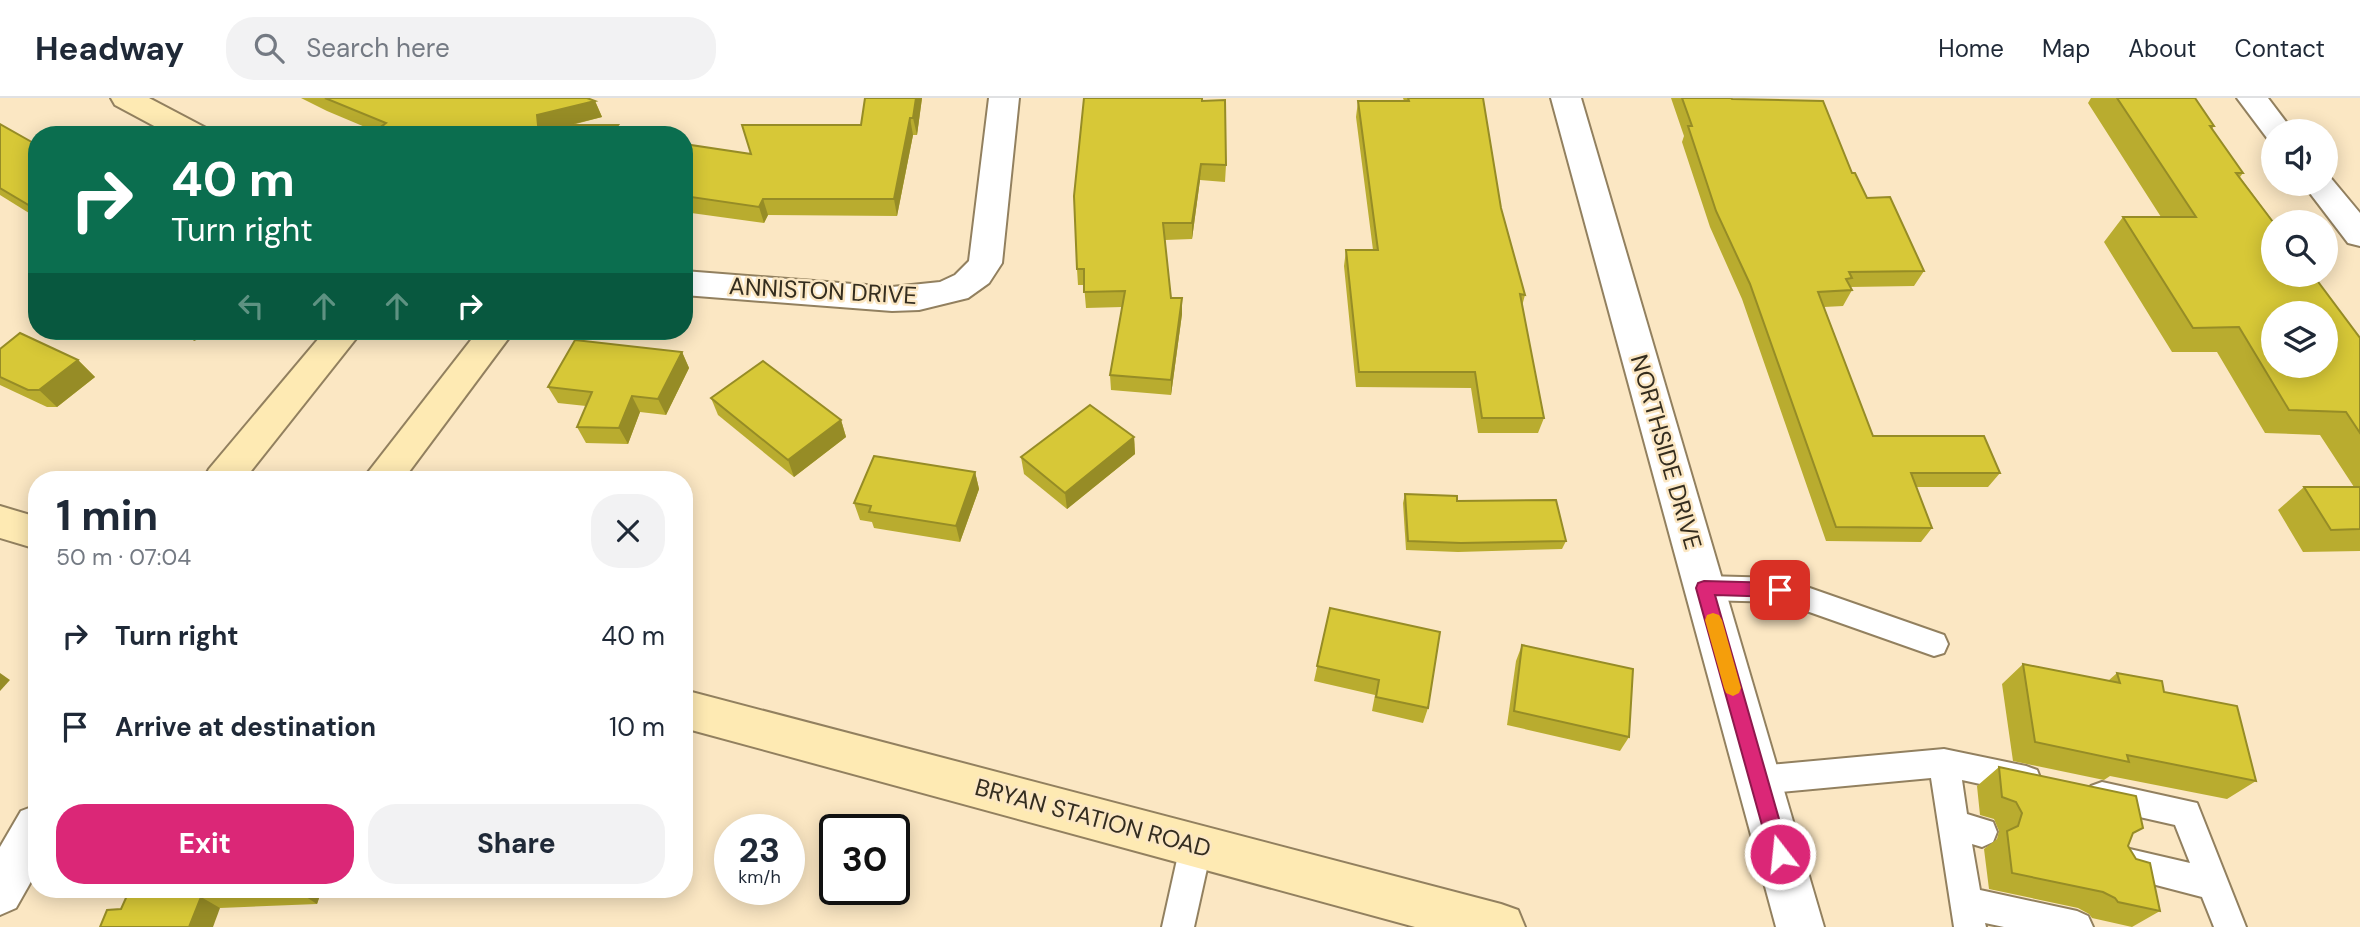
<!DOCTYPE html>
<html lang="en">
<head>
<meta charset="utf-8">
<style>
	body { margin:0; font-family:"DM Sans",sans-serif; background:#f2f2f3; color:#1f2937; height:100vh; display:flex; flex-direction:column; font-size:26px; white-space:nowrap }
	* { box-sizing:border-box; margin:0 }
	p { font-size:23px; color:#747a83 }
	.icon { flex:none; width:38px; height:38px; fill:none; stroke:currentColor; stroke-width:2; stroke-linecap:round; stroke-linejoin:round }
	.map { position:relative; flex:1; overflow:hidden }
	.side { position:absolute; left:28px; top:373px; width:665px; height:427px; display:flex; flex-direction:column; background:#fff; border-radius:28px; box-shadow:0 4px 18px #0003 }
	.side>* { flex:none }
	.guide { position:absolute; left:28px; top:28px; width:665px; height:214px; border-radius:28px; box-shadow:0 4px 18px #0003; background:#0b6e4f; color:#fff; overflow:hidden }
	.controls { position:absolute; left:2261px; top:21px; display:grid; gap:14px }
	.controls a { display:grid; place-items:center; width:77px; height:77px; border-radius:50%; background:#fff; box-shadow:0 4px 18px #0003; font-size:35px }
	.speed { position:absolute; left:714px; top:716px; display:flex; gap:14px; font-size:35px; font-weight:700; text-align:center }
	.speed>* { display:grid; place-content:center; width:91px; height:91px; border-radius:50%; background:#fff; box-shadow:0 4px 18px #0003; line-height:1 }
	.speed small { font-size:18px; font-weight:400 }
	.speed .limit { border:4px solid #111; border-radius:10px; background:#fff; color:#111 }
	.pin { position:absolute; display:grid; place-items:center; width:60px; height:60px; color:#fff; margin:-30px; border-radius:14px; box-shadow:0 4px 10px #0006 }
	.me { position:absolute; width:77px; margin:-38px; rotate:344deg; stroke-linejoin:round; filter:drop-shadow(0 0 5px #0008) }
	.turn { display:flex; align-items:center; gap:24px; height:147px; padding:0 28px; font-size:32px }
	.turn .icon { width:91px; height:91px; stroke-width:2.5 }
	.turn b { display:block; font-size:49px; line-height:60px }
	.lanes { display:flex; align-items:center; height:66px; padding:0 28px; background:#0003; justify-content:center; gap:35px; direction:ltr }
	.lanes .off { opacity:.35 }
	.round { display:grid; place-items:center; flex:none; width:74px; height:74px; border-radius:28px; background:#f2f2f3 }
	.headline { display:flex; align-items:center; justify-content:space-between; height:119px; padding:0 28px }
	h1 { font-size:42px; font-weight:700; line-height:52px }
	.primary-button { display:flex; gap:14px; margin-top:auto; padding:14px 28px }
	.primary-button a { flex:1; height:80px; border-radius:28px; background:#db2777; color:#fff; font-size:28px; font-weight:700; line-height:80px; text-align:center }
	.primary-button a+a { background:#f2f2f3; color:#1f2937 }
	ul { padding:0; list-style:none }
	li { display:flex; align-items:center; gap:21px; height:91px; padding:0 28px }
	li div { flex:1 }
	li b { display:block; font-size:26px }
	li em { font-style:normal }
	header { display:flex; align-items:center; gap:42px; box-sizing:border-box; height:98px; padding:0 35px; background:#fff; border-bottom:2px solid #e0e1e3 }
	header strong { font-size:33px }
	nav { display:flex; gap:38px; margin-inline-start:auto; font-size:24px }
	.search { width:490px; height:63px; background:#f2f2f3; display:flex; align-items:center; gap:18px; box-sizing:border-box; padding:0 24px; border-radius:28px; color:#747a83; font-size:26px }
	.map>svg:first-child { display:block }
</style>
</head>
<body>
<header>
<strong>Headway</strong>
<div class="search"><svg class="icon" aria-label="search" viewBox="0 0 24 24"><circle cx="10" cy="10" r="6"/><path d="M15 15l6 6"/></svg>Search here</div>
<nav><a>Home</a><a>Map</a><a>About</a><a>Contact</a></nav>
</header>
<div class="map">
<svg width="2360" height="829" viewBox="0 0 2360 829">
	<rect width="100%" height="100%" fill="#fbe7c3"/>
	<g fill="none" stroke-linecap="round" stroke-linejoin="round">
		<g stroke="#92805f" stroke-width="4">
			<g id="lane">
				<path d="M1704,478L1781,480L1944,537L1948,546L1944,555L1934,558L1781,504L1704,502L1694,498L1690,490L1694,482Z"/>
				<path d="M1944,651L2026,668L2037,672L2041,682L2037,692L2026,696L1962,682L1967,716L1993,724L1997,734L1993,744L1982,749L1972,746L1980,792L2077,813L2088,818L2093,829H2004L1985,825L1986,829H1954L1931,680L1759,696L1748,692L1744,682L1748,672L1759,668Z"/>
				<path d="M2102,684L2197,705L2246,829H2214L2202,799L2110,775L2105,764L2110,753L2121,749L2190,765L2175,727L2091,708L2087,698L2091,688Z"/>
				<path d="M1196,733L1207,737L1212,748L1194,829H1162L1180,748L1185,737Z"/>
			</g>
		</g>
		<g stroke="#92805f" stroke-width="4">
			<g id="street">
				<path d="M989,0H1019L1002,165L989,185L968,200L919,212L892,213L684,197V173L892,189L940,184L955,177L969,163Z"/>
				<path d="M1551,0H1581L1824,829H1776Z"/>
				<path d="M2237,0H2268L2293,33H2273V41L2267,40Z"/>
				<path d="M2326,77L2330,79L2360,115V148L2348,145L2303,86H2326Z"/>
				<path d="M37,707V773L16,810L0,817V749L21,713Z"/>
			</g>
		</g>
		<g stroke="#92805f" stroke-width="4">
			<g id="secondary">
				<path d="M111,0H149L206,30L210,37H171L115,7Z"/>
				<path d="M325,233H362L244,382H203L209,371Z"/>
				<path d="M478,233H514L403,382H362Z"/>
				<path d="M0,408L37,419V451L0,440Z"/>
				<path d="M684,592L1501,806L1518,812L1525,829H1415L684,630Z"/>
			</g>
		</g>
		<use href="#lane" fill="#fff" fill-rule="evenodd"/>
		<use href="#street" fill="#fff" fill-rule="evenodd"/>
		<use href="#secondary" fill="#feeab3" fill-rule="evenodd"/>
	</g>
	<g fill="#b9ac2f">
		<path d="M301,0H587L595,3L602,19L572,27L624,37H384L327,13Z"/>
		<path d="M865,0H922L917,37H913L897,118L768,117L764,125L684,114V46L751,56L861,27Z"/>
		<path d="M1403,0H1483L1501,110L1525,197L1522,208L1544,320L1538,335H1478L1471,290L1356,289L1344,168L1346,152H1373L1356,19L1358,3H1404Z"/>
		<path d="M1671,0H1731L1852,75L1867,100L1924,173L1914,188L1850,189L1852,192L1843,208L1824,209L1873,338L2000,375L1988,389H1916L1932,430L1921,444L1826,443L1742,201L1710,129L1682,44L1684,38Z"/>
		<path d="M2091,0H2195L2214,28L2212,31L2243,75L2240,79L2360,240V453L2303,454L2278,412L2304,389H2354L2320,337L2265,335L2217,254H2172L2104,144L2123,119H2161L2088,5Z"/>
		<path d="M1202,3L1226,67L1225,84L1200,82L1192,141L1165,142L1171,200L1182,216L1171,297L1111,292L1110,277L1122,209L1086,210L1084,187H1078L1077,171Z"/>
		<path d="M0,26L37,47V120L0,97Z"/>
		<path d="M0,251L78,262L95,279L57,309H47L0,287Z"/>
		<path d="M682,254L689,270L666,317L640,314L628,346L586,345L577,329L586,308L558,305L548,289Z"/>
		<path d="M711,300L841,322L846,339L794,379L718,317Z"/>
		<path d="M1134,339L1135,356L1067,411L1024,376L1021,359Z"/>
		<path d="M975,374L979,391L960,444L874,430L872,424L860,422L854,405Z"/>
		<path d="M1405,396L1457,403L1566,443L1562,451L1458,454L1406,452L1403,405Z"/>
		<path d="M1330,510L1428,610L1423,625L1372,613L1375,597L1314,583Z"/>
		<path d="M1522,547L1629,639L1620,653L1507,627L1516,563Z"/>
		<path d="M2023,566L2108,583L2117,575L2164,594L2256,683L2227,701L2110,678L2104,682L2013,663L2002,586Z"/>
		<path d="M1999,669L2132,737L2128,748L2160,813L2132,829L2092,820L2089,816L2078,810L1989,791L1984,751L1997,741L1999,733L1994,721L1980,717L1977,688Z"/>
		<path d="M130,791H322L317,806L220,810L121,811Z"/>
	</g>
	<g fill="#968c26">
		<path d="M916,0H922L917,37L913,20Z"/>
		<path d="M595,3L602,19L545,33L538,27L537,17Z"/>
		<path d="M910,20L913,37L897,118L894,101Z"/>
		<path d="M618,27L622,37L611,35Z"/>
		<path d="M1201,66L1200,82L1192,141V125Z"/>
		<path d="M763,101L768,117L764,125L759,109Z"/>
		<path d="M1182,200V216L1171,297V282Z"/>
		<path d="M185,233H218L194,243Z"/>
		<path d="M682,254L689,270L666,317L658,301Z"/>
		<path d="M78,262L95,279L57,309L39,292Z"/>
		<path d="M632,298L640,314L628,346L619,330Z"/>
		<path d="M841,322L846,339L794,379L788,362Z"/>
		<path d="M1134,339L1135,356L1067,411L1065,395Z"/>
		<path d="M975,374L979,391L960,444L956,428Z"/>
		<path d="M0,575L10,582L0,593Z"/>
		<path d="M301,791H322L317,806L300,795Z"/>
		<path d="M201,799L220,810L213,829H189Z"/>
	</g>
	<g fill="#d7c837" stroke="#968c26" stroke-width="2" fill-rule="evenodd">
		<path d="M325,0H587L595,3L537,17L538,27H618L611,35L624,37H406L382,28L386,25Z"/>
		<path d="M865,0H916L913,20H910L894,101H763L759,109L684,98V46L751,56L742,27H861Z"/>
		<path d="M1084,0H1202V3L1225,2L1226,67L1201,66L1192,125H1163L1171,200H1182L1171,282L1110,277L1125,193L1084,194V171H1077L1074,98Z"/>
		<path d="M1408,0H1483L1501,110L1525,197L1520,196L1544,320H1482L1475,274H1359L1346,152H1378L1358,3H1409Z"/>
		<path d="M1682,0H1731L1732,1L1823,3L1852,75H1855L1867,100L1890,99L1924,173L1849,174L1852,180L1846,181L1852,192L1818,194L1873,338H1984L2000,375H1911L1932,430L1836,429L1750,186L1716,113L1688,28H1692Z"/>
		<path d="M2117,0H2195L2214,28H2210L2243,75H2236L2273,124V177H2313L2360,240V335L2346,314L2289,312L2239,229L2193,230L2123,119H2196ZM2273,215H2326V268H2273Z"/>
		<path d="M0,26L37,47V112L0,90Z"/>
		<path d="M20,235L78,262L39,292H28L0,279V251Z"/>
		<path d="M575,242L682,254L658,301L632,298L619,330L577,329L592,294L548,289Z"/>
		<path d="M763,263L841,322L788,362L711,300Z"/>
		<path d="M1090,307L1134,339L1065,395L1021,359Z"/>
		<path d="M874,358L975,374L956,428L869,414L871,408L854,405Z"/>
		<path d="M2304,389H2360V431L2331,432Z"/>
		<path d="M1405,396L1457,398V403L1556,402L1566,443L1461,445L1408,443Z"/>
		<path d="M1330,510L1440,534L1428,610L1376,599L1379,582L1317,568Z"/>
		<path d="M1522,547L1633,571L1629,639L1514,613Z"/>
		<path d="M2023,566L2120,585L2117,575L2162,583L2164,594L2237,608L2256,683L2127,657L2129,664L2035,644Z"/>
		<path d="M1999,669L2136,698L2143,730L2133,735L2128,748L2136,761L2150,765L2160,813L2118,804L2115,800L2103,794L2012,775L2007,733L2018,728L2022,715L2016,704L2002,699Z"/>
		<path d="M130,791H301L300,795L201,799L189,829H100L107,812L121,811Z"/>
	</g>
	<path fill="#db2777" stroke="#8e194d" stroke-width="2" d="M1704,483L1780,485L1786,487L1789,492L1786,497L1780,499L1715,497L1789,756L1786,762L1780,765L1773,762L1770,756L1696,490L1698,485Z"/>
	<path fill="#f59e0b" d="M1713,515L1719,517L1722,522L1741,590L1739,595L1733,598L1726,595L1724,590L1705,522L1707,517Z"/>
	<g text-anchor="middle" stroke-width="5" stroke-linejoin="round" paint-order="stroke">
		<g font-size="24" fill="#342d1f" stroke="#fbe7c3">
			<text transform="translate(823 193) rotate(3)" y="8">ANNISTON DRIVE</text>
			<text transform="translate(1666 354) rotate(74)" y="8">NORTHSIDE DRIVE</text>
			<text transform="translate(1093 720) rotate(15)" y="8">BRYAN STATION ROAD</text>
		</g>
	</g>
</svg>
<div class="controls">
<a><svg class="icon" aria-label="sound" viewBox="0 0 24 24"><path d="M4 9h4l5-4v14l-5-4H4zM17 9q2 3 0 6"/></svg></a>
<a><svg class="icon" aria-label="search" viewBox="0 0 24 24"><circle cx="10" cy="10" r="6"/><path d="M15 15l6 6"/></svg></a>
<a><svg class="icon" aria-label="layers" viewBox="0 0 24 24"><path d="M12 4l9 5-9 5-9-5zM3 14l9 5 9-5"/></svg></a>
</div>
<div class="speed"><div>23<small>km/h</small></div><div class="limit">30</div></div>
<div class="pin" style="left:1780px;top:492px;background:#d93025"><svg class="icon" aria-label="arrive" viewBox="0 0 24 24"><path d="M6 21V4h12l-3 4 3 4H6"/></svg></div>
<svg class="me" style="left:1780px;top:756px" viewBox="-20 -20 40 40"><circle r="17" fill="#db2777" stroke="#fff" stroke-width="3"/><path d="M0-11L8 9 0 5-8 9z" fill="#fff"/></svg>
<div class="guide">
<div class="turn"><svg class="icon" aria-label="right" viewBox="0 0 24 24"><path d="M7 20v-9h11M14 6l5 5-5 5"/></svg><div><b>40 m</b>Turn right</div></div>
<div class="lanes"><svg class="icon off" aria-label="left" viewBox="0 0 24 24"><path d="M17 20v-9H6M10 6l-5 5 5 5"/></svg><svg class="icon off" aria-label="ahead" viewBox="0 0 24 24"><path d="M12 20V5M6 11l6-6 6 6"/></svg><svg class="icon off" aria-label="ahead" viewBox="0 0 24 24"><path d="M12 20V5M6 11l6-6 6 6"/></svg><svg class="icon" aria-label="right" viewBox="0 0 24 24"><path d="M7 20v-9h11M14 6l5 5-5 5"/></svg></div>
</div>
<section class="side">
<div class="headline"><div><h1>1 min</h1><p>50 m · 07:04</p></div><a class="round"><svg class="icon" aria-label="close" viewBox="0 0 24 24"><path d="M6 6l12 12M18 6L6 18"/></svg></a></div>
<ul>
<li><svg class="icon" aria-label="right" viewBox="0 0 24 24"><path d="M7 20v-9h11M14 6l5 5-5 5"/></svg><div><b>Turn right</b></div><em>40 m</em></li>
<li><svg class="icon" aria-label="arrive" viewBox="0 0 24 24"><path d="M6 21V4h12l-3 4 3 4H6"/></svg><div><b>Arrive at destination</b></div><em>10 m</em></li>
</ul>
<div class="primary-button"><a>Exit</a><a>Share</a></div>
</section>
</div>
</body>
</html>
